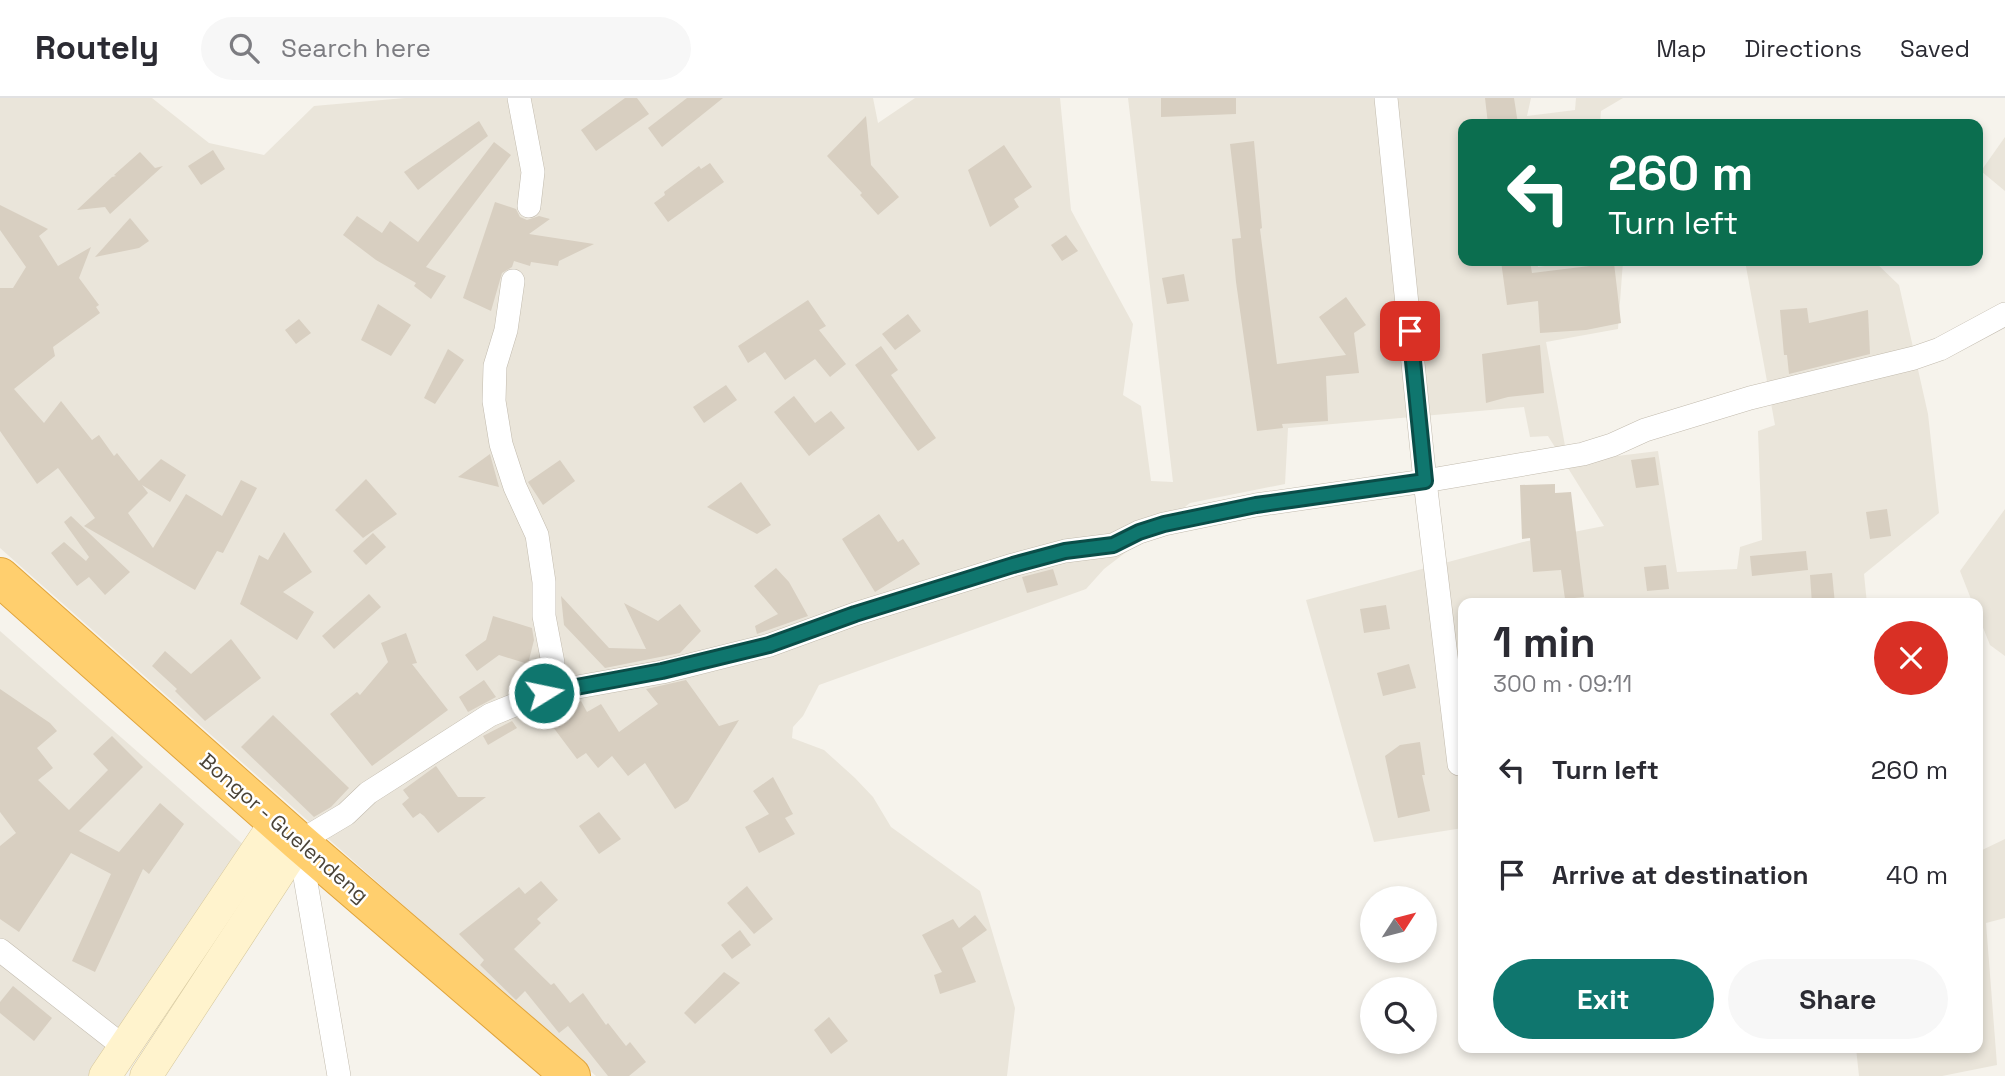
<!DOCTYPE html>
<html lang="en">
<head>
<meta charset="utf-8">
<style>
	body { margin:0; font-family:"Space Grotesk",sans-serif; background:#f7f7f7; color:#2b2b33; height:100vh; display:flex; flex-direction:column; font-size:26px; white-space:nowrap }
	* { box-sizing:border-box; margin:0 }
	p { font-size:23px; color:#7c7c81 }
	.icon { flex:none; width:38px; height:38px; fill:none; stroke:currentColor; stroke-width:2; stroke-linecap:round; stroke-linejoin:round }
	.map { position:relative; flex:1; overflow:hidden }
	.sheet { position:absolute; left:1458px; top:500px; width:525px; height:455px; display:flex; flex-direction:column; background:#fff; border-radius:14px; box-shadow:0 4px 10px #0003 }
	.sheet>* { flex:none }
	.banner { position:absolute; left:1458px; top:21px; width:525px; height:147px; border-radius:14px; box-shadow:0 4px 10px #0003; background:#0b6e4f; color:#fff; overflow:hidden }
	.needle { width:46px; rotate:54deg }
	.fabs { position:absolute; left:1360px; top:788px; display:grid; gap:14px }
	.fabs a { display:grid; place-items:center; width:77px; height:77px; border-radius:50%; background:#fff; box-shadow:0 4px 10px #0003; font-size:35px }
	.pin { position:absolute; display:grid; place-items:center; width:60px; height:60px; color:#fff; margin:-30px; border-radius:14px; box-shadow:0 4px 10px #0006 }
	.me { position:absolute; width:77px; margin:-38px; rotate:80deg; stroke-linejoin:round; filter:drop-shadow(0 0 5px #0008) }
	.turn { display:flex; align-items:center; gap:24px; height:147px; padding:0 35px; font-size:32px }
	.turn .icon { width:91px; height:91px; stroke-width:2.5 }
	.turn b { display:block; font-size:49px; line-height:60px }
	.round { display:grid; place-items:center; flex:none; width:74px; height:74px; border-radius:37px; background:#f7f7f7 }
	.head { display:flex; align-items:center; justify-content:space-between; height:119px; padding:0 35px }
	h1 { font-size:42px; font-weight:800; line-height:52px }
	.primary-button { display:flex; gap:14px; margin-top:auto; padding:14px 35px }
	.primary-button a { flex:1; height:80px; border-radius:42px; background:#0f766e; color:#fff; font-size:28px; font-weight:800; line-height:80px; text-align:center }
	.primary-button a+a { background:#f7f7f7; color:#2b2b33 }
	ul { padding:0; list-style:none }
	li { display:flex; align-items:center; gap:21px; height:105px; padding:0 35px }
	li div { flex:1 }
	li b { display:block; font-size:26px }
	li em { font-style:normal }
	header { display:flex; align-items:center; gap:42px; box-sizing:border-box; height:98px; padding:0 35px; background:#fff; border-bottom:2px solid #e1e1e2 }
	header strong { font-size:33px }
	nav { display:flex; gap:38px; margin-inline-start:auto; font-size:24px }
	.search { width:490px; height:63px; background:#f7f7f7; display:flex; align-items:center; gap:18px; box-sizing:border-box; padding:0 24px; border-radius:38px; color:#7c7c81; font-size:26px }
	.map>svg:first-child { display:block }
</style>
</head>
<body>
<header>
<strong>Routely</strong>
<div class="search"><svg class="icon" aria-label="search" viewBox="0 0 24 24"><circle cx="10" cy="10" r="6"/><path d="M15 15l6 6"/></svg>Search here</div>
<nav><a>Map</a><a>Directions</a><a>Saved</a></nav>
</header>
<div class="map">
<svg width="2005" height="978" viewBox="0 0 2005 978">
	<rect width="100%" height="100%" fill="#f6f3ec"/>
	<g fill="#eae5da">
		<path d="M0,0H152L209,45L264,57L314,8L405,0H873L878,25L915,0H1060L1071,112L1133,226L1123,297L1141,308L1151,383L1173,384L1128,0H1531L1527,18L1575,12L1576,0H1623L1601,13L1600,26H1463V163H1537L1538,169L1580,163H1623L1618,231L1546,244L1568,364L1658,353L1677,474L1737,471L1740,449L1762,442L1758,333L1775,327L1745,163H1874L1899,187L1928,316L1939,415L1864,476L1867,506H1463V730L1374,744L1306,502L1523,444L1604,428L1548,338L1530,339L1524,309L1288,330L1285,386L1190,405L1104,471L1086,491L819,587L803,618L793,629L792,640L824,652L855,680L873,699L891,729L980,793L1015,910L1007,978H596L0,450Z"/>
		<path d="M2005,39V93L1981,73Z"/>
		<path d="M2005,411V558L1990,547L1978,517V506H1973L1960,473Z"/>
		<path d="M0,533L271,771L104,978H0Z"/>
		<path d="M2005,741V820L1986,825L1997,967L1942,978H1859L1856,950H1978V754Z"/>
	</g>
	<g fill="#d8cfc1">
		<path d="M625,0H637L649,16L596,53L581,32Z"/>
		<path d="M687,0H723L662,49L648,30Z"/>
		<path d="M1161,0H1236V16L1161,19Z"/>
		<path d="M1485,0H1514L1518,26H1488Z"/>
		<path d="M866,18L871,67L899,99L878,117L860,97L862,95L827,58Z"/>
		<path d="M479,23L488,38L418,92L404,74Z"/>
		<path d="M1254,43L1262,130L1260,131L1277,266L1346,257L1319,219L1346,199L1366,227L1354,235L1359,275L1326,278L1328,323L1282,326L1283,330L1257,333L1236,184L1232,141L1241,140L1230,46Z"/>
		<path d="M494,44L511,57L426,169L446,178L431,201L414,188L416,185L376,162L343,137L357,118L382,135L390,123L418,144Z"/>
		<path d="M1004,47L1032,89L1014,101L1019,109L990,129L968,72Z"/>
		<path d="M213,52L225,71L201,87L188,68Z"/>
		<path d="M140,54L155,70L163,68L110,116L105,109L77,112L112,79L116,78L114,77Z"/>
		<path d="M710,65L724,84L668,124L654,105L665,97L664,94L699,68L701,71Z"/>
		<path d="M495,104L516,111L520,119L527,122L539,118L550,121L529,136L594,146L559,163L558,168L531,164L530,168L514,163L512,169L502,175L491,213L463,200Z"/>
		<path d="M0,107L48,131L39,138L58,168L91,149L79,180L99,207L96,209L100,215L53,249L55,258L14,291L44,325L61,303L92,342L99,337L114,358L117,355L139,383L161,361L186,377L170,404L142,387L148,395L128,415L153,450L186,396L222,418L241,382L257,390L223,455L217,453L195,492L84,428L95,420L58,370L37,386L0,333V190H13L26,169L0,132Z"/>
		<path d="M130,120L149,143L139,150L95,159Z"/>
		<path d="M1066,137L1078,153L1062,163L1051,147Z"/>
		<path d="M1501,163H1530L1532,175L1614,165L1621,225L1586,232L1540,235L1538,203L1507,207Z"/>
		<path d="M1184,176L1189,203L1167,206L1162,180Z"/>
		<path d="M808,202L826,228L819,232L846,266L830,279L815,261L785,282L765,254L748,265L738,248Z"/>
		<path d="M378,206L411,227L391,258L361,242Z"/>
		<path d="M1807,210L1809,225L1868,212L1870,256L1789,276L1787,257H1784L1780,212Z"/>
		<path d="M908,216L921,233L895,252L882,236Z"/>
		<path d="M299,221L311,235L296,246L285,232Z"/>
		<path d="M1540,247L1544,295L1508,299L1486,305L1482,256Z"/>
		<path d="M881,248L898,272L891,277L936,340L918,353L855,267Z"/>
		<path d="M448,251L464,262L435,306L424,300Z"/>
		<path d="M726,287L737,302L704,325L693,309Z"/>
		<path d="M794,298L815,325L831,313L845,330L809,358L774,314Z"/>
		<path d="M490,356L499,389L458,379Z"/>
		<path d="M1655,359L1659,387L1636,390L1631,362Z"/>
		<path d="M560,362L575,383L543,407L528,384Z"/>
		<path d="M366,381L397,416L363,440L335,412Z"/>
		<path d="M741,384L771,427L757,436L707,409Z"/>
		<path d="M1555,386V395L1571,394L1584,499L1565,501L1561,472L1533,474L1530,440L1522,441L1520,387Z"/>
		<path d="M1887,411L1891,438L1870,441L1866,414Z"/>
		<path d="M879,416L898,444L903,441L920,466L875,494L842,441Z"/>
		<path d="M71,418L130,474L105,497L89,479L77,488L51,455L64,444L86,463L89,459L64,424Z"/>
		<path d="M284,434L312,474L283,494L314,514L297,542L240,506L259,457L268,462Z"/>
		<path d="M373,435L386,449L366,467L353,453Z"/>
		<path d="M1806,453L1808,472L1752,478L1750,458Z"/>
		<path d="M1666,467L1669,491L1647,493L1644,469Z"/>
		<path d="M776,470L789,484L808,518L757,536L755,528L778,516L754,488Z"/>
		<path d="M1053,471L1058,487L1027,495L1022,479Z"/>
		<path d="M1832,475L1835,506H1812L1810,477Z"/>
		<path d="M369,496L381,509L334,551L322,538Z"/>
		<path d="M561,498L609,550L646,551L624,505L658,523L680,506L701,533L680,555L605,570L564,527Z"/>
		<path d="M1386,507L1390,531L1364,535L1360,511Z"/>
		<path d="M493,518L532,530L534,542L528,566L499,557L477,573L465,557L486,542Z"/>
		<path d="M406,535L417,565L412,566L448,612L372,668L330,616L357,594L360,597L388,564L381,545Z"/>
		<path d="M231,541L261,580L205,623L175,593L177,591L152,568L165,553L191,576Z"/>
		<path d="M1409,566L1416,590L1383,598L1377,575Z"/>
		<path d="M484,582L496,599L468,614L459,599Z"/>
		<path d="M686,582L719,628L739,622L688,703L675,711L645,665L628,678L612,658L598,670L586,655L577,661L547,621L581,603L587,614L601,606L619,634L658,606L646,591Z"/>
		<path d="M0,591L50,625L57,633L37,650L53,670L38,682L69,712L108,672L93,656L112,638L143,669L79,733L119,754L160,705L184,726L149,776L143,771L95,874L72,863L111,776L71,755L19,834L0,821V748L16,735L0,714Z"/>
		<path d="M273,617L349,690L331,709L314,719L241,649Z"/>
		<path d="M512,623L517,630L488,647L483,638Z"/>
		<path d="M1420,644L1425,677H1422L1430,713L1398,720L1385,658L1400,647Z"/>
		<path d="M436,668L458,699H486L438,735L424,718L420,715L413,720L402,706L409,700L403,692Z"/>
		<path d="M773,679L793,716L785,720L795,736L759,755L745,729L769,716L753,693Z"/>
		<path d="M599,714L621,741L599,756L579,728Z"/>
		<path d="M541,783L558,802L537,821L541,825L514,851L551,887L554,885L570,905L583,895L606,927L608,925L626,948L630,944L646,964L629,978H608L568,928L559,935L525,893L516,902L480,867L484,862L459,836L519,789L525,796Z"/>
		<path d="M747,788L773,821L754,836L727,805Z"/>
		<path d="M975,817L987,832L962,850L976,884L940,896L934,877L942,874L922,837L953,821L959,830Z"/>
		<path d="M740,832L751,847L732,861L721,847Z"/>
		<path d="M724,874L740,885L695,926L684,915Z"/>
		<path d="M13,888L52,920L34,943L0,915V904Z"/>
		<path d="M829,919L848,943L831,956L814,932Z"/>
	</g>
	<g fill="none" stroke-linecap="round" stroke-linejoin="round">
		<g stroke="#c2bbae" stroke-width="24">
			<g id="street">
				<path d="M519,0L533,74L529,108"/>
				<path d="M1386,0L1425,383L1459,666"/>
				<path d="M513,183L506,232L495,268L494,303L501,346L515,389L537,437L544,484V518L553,565L544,595"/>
				<path d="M0,852L124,949"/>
				<path d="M339,978L299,744L346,716L368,695L490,617L544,595L662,574L770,547L855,516L1013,467L1065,453L1113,447L1139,434L1164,426L1256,407L1425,383L1583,356L1612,347L1645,332L1750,300L1914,260L1940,251L2005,216"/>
			</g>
		</g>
		<g stroke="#d6c79b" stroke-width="33">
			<g id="secondary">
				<path d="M105,978L276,724"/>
				<path d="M146,978L299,744"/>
			</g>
		</g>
		<g stroke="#e0a43c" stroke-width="40">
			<path id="highway" d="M0,479L299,744L571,978"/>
		</g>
		<use href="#street" stroke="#fff" stroke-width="23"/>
		<use href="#secondary" stroke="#fff3cd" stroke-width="32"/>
		<use href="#highway" stroke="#ffcf6e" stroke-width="38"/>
	</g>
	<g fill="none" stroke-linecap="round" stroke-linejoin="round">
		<g stroke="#0a4d48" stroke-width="18">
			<path id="route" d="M544,595L662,573L769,547L855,516L1013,467L1065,453L1113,447L1139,434L1164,426L1256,407L1425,383L1410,233"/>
		</g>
		<use href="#route" stroke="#0f766e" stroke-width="12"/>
	</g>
	<g text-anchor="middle" stroke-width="5" stroke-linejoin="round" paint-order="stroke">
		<g font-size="21" fill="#4b4439" stroke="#fff">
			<text transform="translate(284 730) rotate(41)" y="7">Bongor - Guelendeng</text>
		</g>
	</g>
</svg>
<div class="fabs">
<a><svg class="needle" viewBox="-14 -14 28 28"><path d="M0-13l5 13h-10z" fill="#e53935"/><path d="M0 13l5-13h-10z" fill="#7c7c81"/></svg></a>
<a><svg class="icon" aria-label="search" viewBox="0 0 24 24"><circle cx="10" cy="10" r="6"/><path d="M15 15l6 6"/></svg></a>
</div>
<div class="pin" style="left:1410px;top:233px;background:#d93025"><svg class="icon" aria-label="arrive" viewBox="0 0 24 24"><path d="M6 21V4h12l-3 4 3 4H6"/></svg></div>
<svg class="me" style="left:544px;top:595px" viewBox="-20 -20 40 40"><circle r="17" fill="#0f766e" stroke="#fff" stroke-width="3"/><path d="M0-11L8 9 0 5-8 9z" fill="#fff"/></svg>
<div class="banner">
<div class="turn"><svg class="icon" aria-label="left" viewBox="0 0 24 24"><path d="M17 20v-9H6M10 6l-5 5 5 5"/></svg><div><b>260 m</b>Turn left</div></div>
</div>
<section class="sheet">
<div class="head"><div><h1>1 min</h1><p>300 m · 09:11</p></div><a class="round" style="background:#d93025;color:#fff"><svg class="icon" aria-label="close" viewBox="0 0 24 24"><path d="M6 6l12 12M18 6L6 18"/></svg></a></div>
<ul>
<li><svg class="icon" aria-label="left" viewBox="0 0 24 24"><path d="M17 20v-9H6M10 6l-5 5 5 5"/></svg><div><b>Turn left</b></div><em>260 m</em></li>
<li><svg class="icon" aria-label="arrive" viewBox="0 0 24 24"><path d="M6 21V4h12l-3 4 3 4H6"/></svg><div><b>Arrive at destination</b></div><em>40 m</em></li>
</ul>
<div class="primary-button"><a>Exit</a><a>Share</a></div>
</section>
</div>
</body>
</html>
